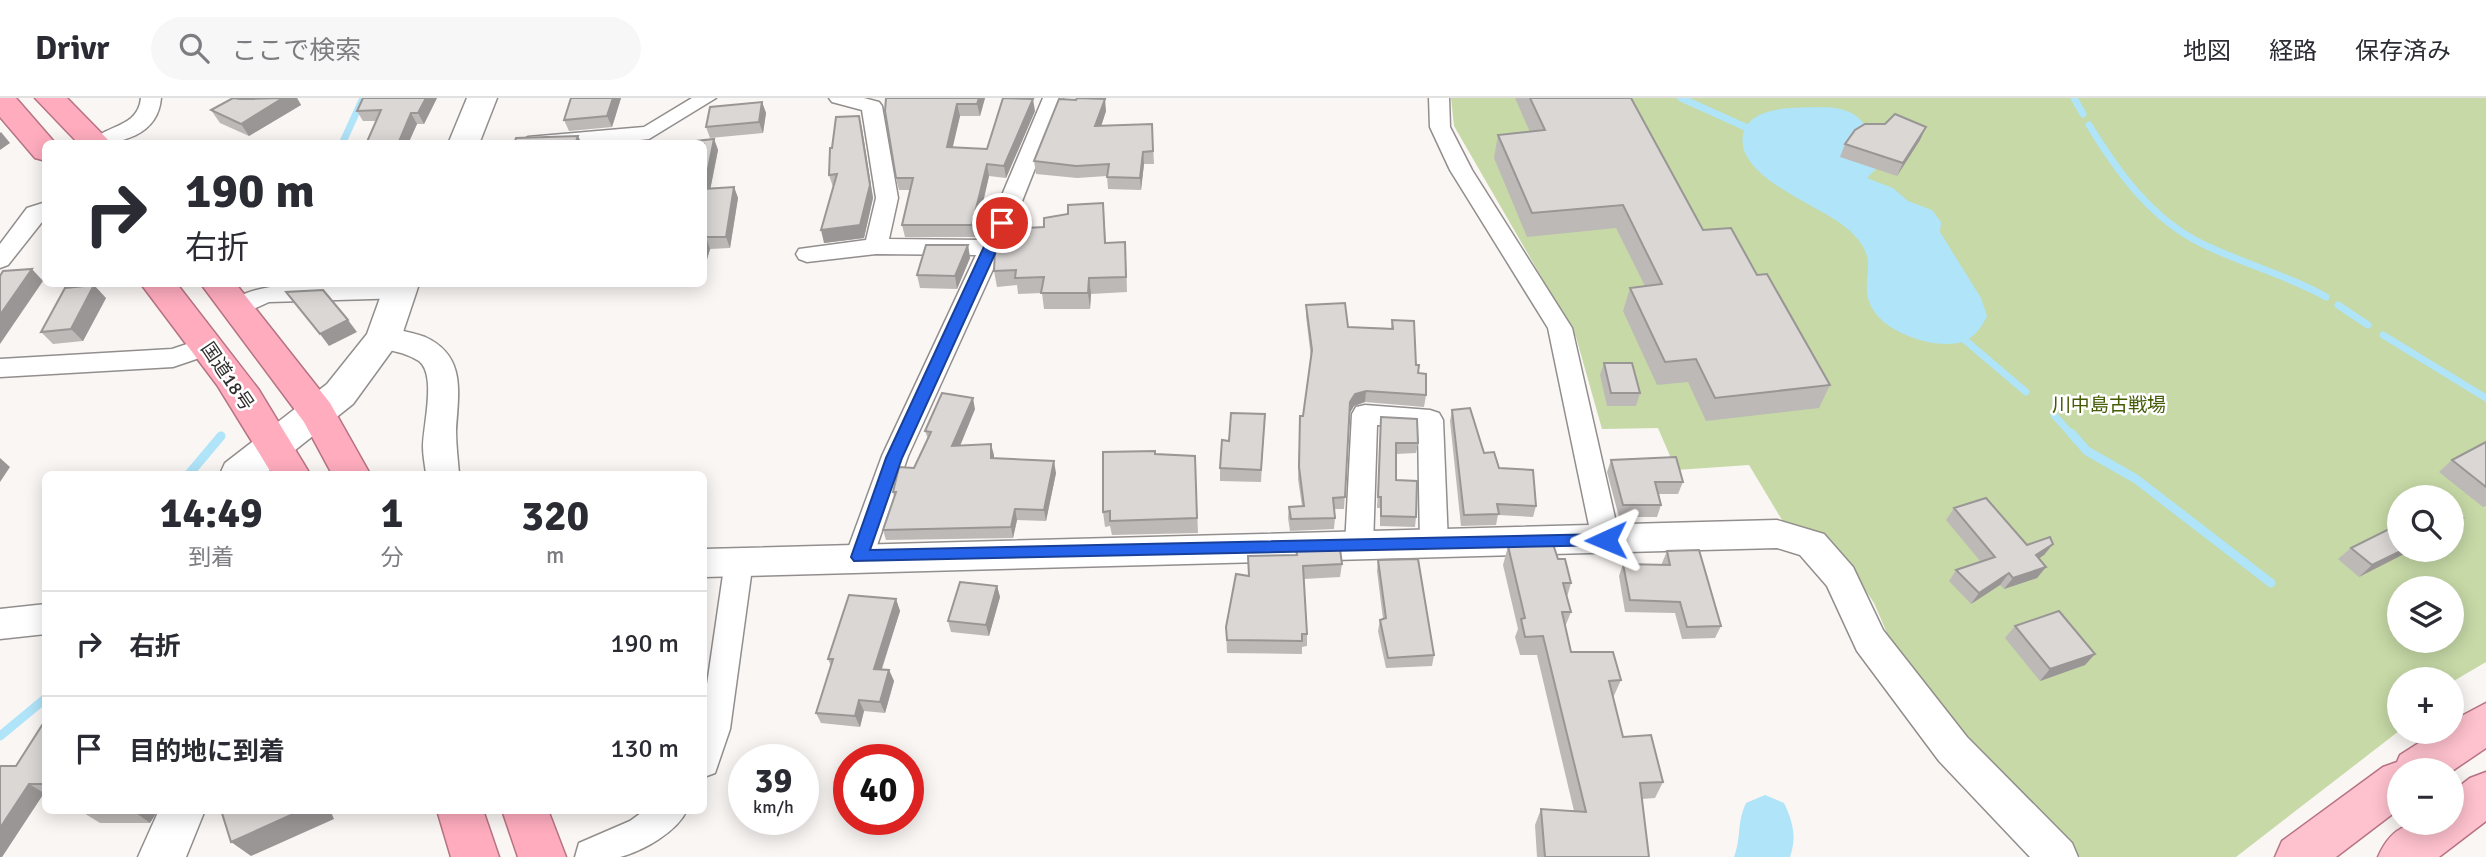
<!DOCTYPE html>
<html lang="ja">
<head>
<meta charset="utf-8">
<style>
	body { margin:0; font-family:Signika,"Noto Sans JP",sans-serif; background:#f7f7f7; color:#2b2b33; height:100vh; display:flex; flex-direction:column; font-size:26px; white-space:nowrap }
	* { box-sizing:border-box; margin:0 }
	p { font-size:23px; color:#7c7c81 }
	.icon { flex:none; width:38px; height:38px; fill:none; stroke:currentColor; stroke-width:2; stroke-linecap:round; stroke-linejoin:round }
	.map { position:relative; flex:1; overflow:hidden }
	.drawer { position:absolute; left:42px; top:373px; width:665px; height:343px; display:flex; flex-direction:column; background:#fff; border-radius:10px; box-shadow:0 4px 18px #0003 }
	.drawer>* { flex:none }
	.banner { position:absolute; left:42px; top:42px; width:665px; height:147px; border-radius:10px; box-shadow:0 4px 18px #0003; background:#fff; color:#2b2b33; overflow:hidden }
	.controls { position:absolute; left:2387px; top:387px; display:grid; gap:14px }
	.controls a { display:grid; place-items:center; width:77px; height:77px; border-radius:50%; background:#fff; box-shadow:0 4px 18px #0003; font-size:35px }
	.speed { position:absolute; left:728px; top:646px; display:flex; gap:14px; font-size:35px; font-weight:700; text-align:center }
	.speed>* { display:grid; place-content:center; width:91px; height:91px; border-radius:50%; background:#fff; box-shadow:0 4px 18px #0003; line-height:1 }
	.speed small { font-size:18px; font-weight:400 }
	.speed .limit { border:10px solid #d22; background:#fff; color:#111 }
	.pin { position:absolute; display:grid; place-items:center; width:60px; height:60px; color:#fff; margin:-30px; border:4px solid #fff; border-radius:50%; box-shadow:0 2px 7px #0007 }
	.me { position:absolute; width:77px; margin:-38px; rotate:269deg; stroke-linejoin:round; filter:drop-shadow(0 0 5px #0008) }
	.turn { display:flex; align-items:center; gap:24px; height:147px; padding:0 28px; font-size:32px }
	.turn .icon { width:91px; height:91px; stroke-width:2.5 }
	.turn b { display:block; font-size:49px; line-height:60px }
	.eta { display:flex; justify-content:space-evenly; align-items:center; height:119px; text-align:center }
	.eta b { font-size:42px; font-weight:700; line-height:49px }
	ul { padding:0; list-style:none }
	li { display:flex; align-items:center; gap:21px; height:105px; padding:0 28px; border-top:2px solid #e1e1e2 }
	li div { flex:1 }
	li b { display:block; font-size:26px }
	li em { font-style:normal }
	header { display:flex; align-items:center; gap:42px; box-sizing:border-box; height:98px; padding:0 35px; background:#fff; border-bottom:2px solid #e1e1e2 }
	header strong { font-size:33px }
	nav { display:flex; gap:38px; margin-inline-start:auto; font-size:24px }
	.search { width:490px; height:63px; background:#f7f7f7; display:flex; align-items:center; gap:18px; box-sizing:border-box; padding:0 24px; border-radius:38px; color:#7c7c81; font-size:26px }
	.map>svg:first-child { display:block }
</style>
</head>
<body>
<header>
<strong>Drivr</strong>
<div class="search"><svg class="icon" aria-label="search" viewBox="0 0 24 24"><circle cx="10" cy="10" r="6"/><path d="M15 15l6 6"/></svg>ここで検索</div>
<nav><a>地図</a><a>経路</a><a>保存済み</a></nav>
</header>
<div class="map">
<svg width="2486" height="759" viewBox="0 0 2486 759">
	<rect width="100%" height="100%" fill="#faf6f4"/>
	<path fill="#c6d9a6" fill-rule="evenodd" d="M1451,0H2486V564L2452,584V581H2399V633L2236,759H2080L1947,629L1899,563L1874,505L1835,447L1785,427L1749,367L1676,372L1658,330L1602,331L1576,239L1454,28ZM2399,399H2452V452H2399ZM2399,490H2452V542H2399Z"/>
	<path fill="#b0e4f9" d="M1823,9C1868,11 1868,31 1877,70L1867,80L1893,90L1908,103L1932,112L1941,124L1940,134L1981,200L1987,218C1982,229 1974,240 1962,244C1935,252 1885,235 1872,210C1856,180 1885,165 1849,132C1821,107 1735,80 1743,37C1749,6 1799,10 1823,9Z"/>
	<g fill="none" stroke-linecap="round" stroke-linejoin="round">
		<g stroke="#b0e4f9" stroke-width="7">
			<path d="M1681,0L1752,32"/>
			<path d="M2074,0L2083,16"/>
			<path d="M2089,27C2116,71 2147,115 2193,141C2235,164 2284,175 2326,199"/>
			<path d="M342,46L363,0"/>
			<path d="M2338,207L2368,227"/>
			<path d="M1959,237L2026,294"/>
			<path d="M2383,237L2486,300"/>
			<path d="M2054,317L2072,337"/>
		</g>
		<g stroke="#b0e4f9" stroke-width="9">
			<path d="M2071,335L2087,353L2136,381L2271,485"/>
			<path d="M189,376L221,338"/>
			<path d="M0,638L46,600"/>
		</g>
		<path fill="#b0e4f9" fill-rule="evenodd" d="M1765,697L1784,705C1793,724 1797,739 1790,759H1734C1742,738 1736,727 1746,705Z"/>
		<g stroke="#928e8d" stroke-width="3">
			<g id="minor">
				<path d="M141,0H161C158,38 120,46 89,46C104,26 138,31 141,0Z"/>
				<path d="M692,0H716L649,41L605,46H518L528,39L644,29Z"/>
				<path d="M829,0H864L879,4L882,8L898,100L889,141L983,142L1043,0H1063L1009,136L908,358L873,459L869,467L859,470L849,467L845,459L882,358L976,157L876,156L807,164L799,161L796,156L799,151L866,142L876,100L862,12L832,4Z"/>
				<path d="M1429,0H1449L1450,29L1472,72L1572,230L1620,442L1616,450L1606,453L1596,450L1592,442L1548,230L1450,72L1430,29Z"/>
				<path d="M46,104V119L8,167L0,170V146L27,110Z"/>
				<path d="M398,186L406,188L410,194L406,200L269,204L238,218L230,216L226,210C246,176 361,186 398,186Z"/>
				<path d="M208,239L217,242L220,248L217,254L173,269L0,279V261L172,251Z"/>
				<path d="M1365,307L1430,312L1439,315L1443,322L1448,446L1444,454L1434,457L1424,454L1420,446L1418,330L1377,327L1373,448L1369,456L1359,459L1349,456L1345,448L1352,316L1356,309Z"/>
				<path d="M739,452L749,455L753,463L730,631L715,675L704,679V607L725,463L729,455Z"/>
				<path d="M645,712H687C677,734 643,753 620,759C606,759 589,759 575,759L579,745L630,723Z"/>
			</g>
		</g>
		<g stroke="#928e8d" stroke-width="3">
			<g id="tertiary">
				<path d="M383,229C397,232 412,234 425,239C467,258 458,296 456,333C456,348 458,362 459,376H426C425,367 423,358 423,349C423,328 437,277 419,263C405,254 388,252 372,248L368,240L372,232Z"/>
				<path d="M1777,422L1824,436L1853,469L1883,532L1967,639L2072,745L2078,759H2030L1939,663L1857,553L1827,488L1800,457L1777,450L704,479V451Z"/>
				<path d="M46,506V536L0,541V511Z"/>
			</g>
		</g>
		<g stroke="#928e8d" stroke-width="3">
			<g id="secondary">
				<path d="M467,0H497L479,46H448Z"/>
				<path d="M385,186H419L401,240L353,306L265,376H220L225,365L327,286L367,236Z"/>
				<path d="M159,712H205L186,759H138Z"/>
			</g>
		</g>
		<g stroke="#b67382" stroke-width="3">
			<g id="primary">
				<path d="M2486,605V650L2452,673L2399,672V711L2336,759H2275L2282,743L2383,669L2397,664L2400,657L2436,634H2452V623Z"/>
				<path d="M2486,674V723L2439,759H2378C2394,722 2416,724 2452,724V694L2470,680Z"/>
			</g>
		</g>
		<g stroke="#b67382" stroke-width="3">
			<g id="trunk">
				<path d="M0,0H16L56,46H46V63L35,60L0,19Z"/>
				<path d="M35,0H67L112,46H79Z"/>
				<path d="M141,186H177L259,292L310,376H272L217,287Z"/>
				<path d="M201,186H236L330,305L370,376H332L304,324Z"/>
				<path d="M437,712H483L499,759H451Z"/>
				<path d="M502,712H548L566,759H518Z"/>
			</g>
		</g>
		<use href="#minor" fill="#fff" fill-rule="evenodd"/>
		<use href="#tertiary" fill="#fff" fill-rule="evenodd"/>
		<use href="#secondary" fill="#fff" fill-rule="evenodd"/>
		<use href="#primary" fill="#fec1ce" fill-rule="evenodd"/>
		<use href="#trunk" fill="#feacbe" fill-rule="evenodd"/>
	</g>
	<g fill="#bcb9b7">
		<path d="M247,0H297L301,7L249,38L220,25L211,12L240,1Z"/>
		<path d="M437,0L424,26H417L408,46H366L376,23H363L357,13Z"/>
		<path d="M571,0H621L612,29L569,33L564,22Z"/>
		<path d="M886,0H985L980,18H960L952,49L987,51L1035,13L1006,80L989,78L975,139H905L902,127L911,92H899L896,80Z"/>
		<path d="M1515,0H1631L1703,132L1757,177L1830,287L1819,310L1706,323L1688,284L1657,287L1623,213L1630,190L1645,188L1616,130L1527,139L1494,60L1498,37L1530,34Z"/>
		<path d="M762,4L766,15L763,35L710,40L706,29Z"/>
		<path d="M1106,13L1101,28L1152,26L1154,66H1144L1141,92L1108,91L1107,78L1077,80L1036,76L1034,63Z"/>
		<path d="M859,18L862,31L873,100L864,140L824,145L833,89L829,77L832,50Z"/>
		<path d="M1926,29L1920,42L1897,78L1840,59L1845,46Z"/>
		<path d="M714,41L718,52L710,91L734,89L738,100L730,150L710,151L705,168H704V46Z"/>
		<path d="M1103,105L1106,145L1126,160L1127,194L1091,196L1090,211H1044L1042,195L1018,196L1017,187L997,189L994,173L1068,116Z"/>
		<path d="M968,147L970,160L957,191L920,190L917,177Z"/>
		<path d="M106,200L83,243L53,246L41,234Z"/>
		<path d="M1306,207L1348,229L1391,230L1392,222L1416,267L1426,297L1424,309L1365,304L1354,308L1350,315L1344,411H1334L1335,420L1334,431L1290,433L1288,420L1289,409L1302,408L1298,381L1300,318H1303L1311,260L1306,218Z"/>
		<path d="M1604,265L1640,295L1636,308H1607L1600,277Z"/>
		<path d="M975,311L960,348L994,357V360L1056,375L1046,423L1017,422L1013,440L886,442L883,432L894,399L893,394L914,370L928,341L925,333Z"/>
		<path d="M1452,312L1484,355L1536,408L1533,419L1498,417L1496,427L1461,428L1450,323Z"/>
		<path d="M1265,316L1261,384L1220,383V370L1229,343Z"/>
		<path d="M1381,319L1418,345L1416,355L1396,356V382L1416,419L1415,429L1380,428V410H1377Z"/>
		<path d="M2486,344V408L2483,409L2439,374L2452,362Z"/>
		<path d="M1155,356L1195,358L1198,435L1112,437L1110,428L1105,429L1103,414Z"/>
		<path d="M1611,362L1683,384L1678,396H1659L1661,407L1657,419H1619L1607,374Z"/>
		<path d="M1954,410L2027,447L2053,446L2044,457L2038,461L2046,469L2037,480L2004,491L2000,487L1971,506L1949,483L1956,472L1981,464L1946,422Z"/>
		<path d="M1508,448L1558,461L1571,485L1567,499L1571,514L1565,529L1571,554L1621,582L1613,600L1623,639L1663,684L1655,700L1642,701L1649,759H1537L1535,727L1541,711L1574,713L1537,557H1520L1515,539L1518,531L1503,467Z"/>
		<path d="M2351,450L2399,452L2359,479L2338,461Z"/>
		<path d="M1296,452L1342,466L1340,479L1304,481L1307,536V548L1302,549V556L1227,555L1226,529L1249,478L1248,458L1296,457Z"/>
		<path d="M1667,453L1721,528L1715,540L1682,541L1675,515L1625,514L1619,478L1623,466L1662,467V465Z"/>
		<path d="M1378,462L1434,557L1432,568L1386,570L1378,533L1380,522L1383,521L1377,473Z"/>
		<path d="M997,488L1000,499L989,538L951,534L948,523Z"/>
		<path d="M896,501L900,513L882,571L889,572L894,583L885,615L864,613L860,629L821,625L816,615L831,568L828,561Z"/>
		<path d="M2015,528L2095,556L2085,567L2040,583L2005,540Z"/>
		<path d="M46,621V695H44L2,759L16,668Z"/>
		<path d="M86,712H158L150,725H100L84,715Z"/>
	</g>
	<g fill="#999695">
		<path d="M283,0H297L301,7L249,38L241,26Z"/>
		<path d="M426,0H437L424,26L418,15Z"/>
		<path d="M613,0H621L612,29L607,18Z"/>
		<path d="M979,0H985L980,18L977,6Z"/>
		<path d="M1033,1L1035,13L1006,80L1004,68Z"/>
		<path d="M1105,1L1106,13L1097,41L1095,28Z"/>
		<path d="M762,4L766,15L763,35L759,24Z"/>
		<path d="M957,6L960,18L950,61L947,49Z"/>
		<path d="M411,15L417,26L408,46H398Z"/>
		<path d="M859,18L862,31L873,100L864,140L824,145L821,132Z"/>
		<path d="M1926,29L1920,42L1897,78L1903,65Z"/>
		<path d="M1,34L10,45L0,52V35Z"/>
		<path d="M578,38L582,46H575Z"/>
		<path d="M714,41L718,52L708,103L704,91Z"/>
		<path d="M1143,54L1144,66L1141,92L1140,80Z"/>
		<path d="M987,66L989,78L975,139L972,127Z"/>
		<path d="M734,89L738,100L730,150L726,139Z"/>
		<path d="M706,139L710,151L705,168L704,163V147Z"/>
		<path d="M968,147L970,160L957,191L955,178Z"/>
		<path d="M32,171L43,183L0,246V217Z"/>
		<path d="M1089,180L1091,196L1090,211L1088,195Z"/>
		<path d="M94,187L106,200L83,243L71,231Z"/>
		<path d="M348,222L357,234L329,248L320,236Z"/>
		<path d="M1366,293L1365,304L1354,308L1349,316L1350,304L1355,296Z"/>
		<path d="M973,300L975,311L955,360L952,348Z"/>
		<path d="M991,346L994,357V371L991,360Z"/>
		<path d="M0,360L10,369L0,384Z"/>
		<path d="M1054,363L1056,375L1046,423L1044,412Z"/>
		<path d="M1015,411L1017,422L1013,440L1011,429Z"/>
		<path d="M2463,420L2452,430V426Z"/>
		<path d="M2053,446L2044,457L2027,469L2036,457Z"/>
		<path d="M2403,452H2412L2359,479L2372,467Z"/>
		<path d="M2046,469L2037,480L2004,491L2013,480Z"/>
		<path d="M2009,475L2000,487L1971,506L1979,495Z"/>
		<path d="M997,488L1000,499L989,538L986,527Z"/>
		<path d="M896,501L900,513L878,582L874,571Z"/>
		<path d="M2095,556L2085,567L2040,583L2050,571Z"/>
		<path d="M889,572L894,583L885,615L880,604Z"/>
		<path d="M859,602L864,613L860,629L855,618Z"/>
		<path d="M29,686L44,695L2,759H0V730Z"/>
		<path d="M137,712H158L150,725L136,715Z"/>
		<path d="M302,712H330L334,721L251,758L231,744Z"/>
	</g>
	<g fill="#dbd7d5" stroke="#999695" stroke-width="2">
		<path d="M233,0L240,1L283,0L241,26L211,12Z"/>
		<path d="M363,0H426L418,15H411L398,46H366L381,12L357,13Z"/>
		<path d="M571,0H613L607,18L564,22Z"/>
		<path d="M886,0H979L977,6H957L947,49L987,51L1003,0L1033,1L1004,68L987,66L972,127H902L913,80H896L885,13Z"/>
		<path d="M1077,0L1105,1L1095,28L1152,26L1153,53L1143,54L1140,80L1107,79L1109,66L1076,68L1034,63L1059,1L1076,2Z"/>
		<path d="M1530,0H1631L1703,132L1731,130L1757,177L1767,176L1830,287L1715,300L1696,261L1665,264L1630,190L1662,186L1623,107L1532,115L1498,37L1545,32Z"/>
		<path d="M762,4L759,24L706,29L710,9Z"/>
		<path d="M1895,16L1926,29L1903,65L1845,46L1855,32L1865,26H1885Z"/>
		<path d="M859,18L870,87L860,127L821,132L837,76L829,77L830,50H832L836,19Z"/>
		<path d="M578,38L575,46H514L516,40Z"/>
		<path d="M714,41L704,91V46H668Z"/>
		<path d="M734,89L726,139H706L704,147V91Z"/>
		<path d="M1103,105L1105,145L1125,144L1126,179L1089,180L1088,195H1041L1044,179L1015,180L1016,172L994,173L995,151L1004,131L1044,129V120L1068,116V107Z"/>
		<path d="M926,147H968L955,178L917,177Z"/>
		<path d="M32,171L0,217V178L3,173Z"/>
		<path d="M94,187L71,231L41,234L65,190Z"/>
		<path d="M323,192L348,222L320,236L286,194Z"/>
		<path d="M1345,205L1348,229L1393,231L1392,222L1414,223L1416,267H1419L1418,275L1426,276V297L1366,293L1355,296L1350,304L1345,399L1333,400L1335,420L1291,421L1289,409L1304,408L1299,369L1300,318H1303L1312,252L1306,207Z"/>
		<path d="M1604,265H1632L1640,295H1611Z"/>
		<path d="M942,295L973,300L952,348L991,346V360L1054,363L1044,412L1015,411L1011,429L883,432L896,394H893L899,369L914,370L931,334L925,333Z"/>
		<path d="M1470,310L1484,355L1494,354L1499,370L1533,372L1536,408L1497,406L1499,416L1464,417L1452,312Z"/>
		<path d="M1231,315L1265,316L1261,372L1220,370L1222,342L1229,343Z"/>
		<path d="M1381,319L1417,321L1418,345H1396V382L1417,383L1416,419L1381,418V399H1378Z"/>
		<path d="M2486,344V389L2452,362Z"/>
		<path d="M1155,353V356L1195,358L1197,420L1110,423V413L1103,414V354Z"/>
		<path d="M1676,359L1683,384H1655L1661,407H1623L1611,362Z"/>
		<path d="M1986,400L2027,447L2050,439L2053,446L2036,457L2046,469L2013,480L2009,475L1979,495L1956,472L1995,459L1954,410Z"/>
		<path d="M2452,412L2463,420L2452,426Z"/>
		<path d="M2399,426V452H2403L2372,467L2351,450Z"/>
		<path d="M1553,446L1558,461H1565L1571,485H1563L1571,514H1562L1571,554H1613L1621,582L1609,583L1623,639L1651,637L1663,684L1640,685L1649,759H1545L1541,711L1586,714L1543,538L1525,539L1521,521L1525,520L1508,448Z"/>
		<path d="M1340,451L1342,466L1303,468L1307,536H1302V543L1227,542L1226,529L1236,476L1249,478L1248,458L1297,457L1296,452Z"/>
		<path d="M1699,452L1721,528L1687,529L1680,504L1630,502L1623,466L1670,467L1667,453Z"/>
		<path d="M1418,461L1434,557L1388,560L1380,522L1386,520L1378,462Z"/>
		<path d="M960,484L997,488L986,527L948,523Z"/>
		<path d="M849,497L896,501L874,571L889,572L880,604L859,602L855,618L816,615L833,561H828Z"/>
		<path d="M2059,513L2095,556L2050,571L2015,528Z"/>
		<path d="M46,621V686H29L0,730V668H16Z"/>
		<path d="M86,712H137L136,715H84Z"/>
		<path d="M221,712H302L231,744Z"/>
	</g>
	<path fill="#2563eb" stroke="#184099" stroke-width="2" d="M1002,120L1009,125L902,360L870,452L1606,436L1615,442L1612,447L854,463L851,459L886,360L995,125Z"/>
	<g text-anchor="middle" stroke-width="5" stroke-linejoin="round" paint-order="stroke">
		<g font-size="19" fill="#32302f" stroke="#fff">
			<text transform="translate(228 278) rotate(56)" y="7">国道18号</text>
		</g>
		<g font-size="19" fill="#455b06" stroke="#fff">
			<text x="2109" y="313">川中島古戦場</text>
		</g>
	</g>
</svg>
<div class="controls">
<a><svg class="icon" aria-label="search" viewBox="0 0 24 24"><circle cx="10" cy="10" r="6"/><path d="M15 15l6 6"/></svg></a>
<a><svg class="icon" aria-label="layers" viewBox="0 0 24 24"><path d="M12 4l9 5-9 5-9-5zM3 14l9 5 9-5"/></svg></a>
<a>+</a>
<a>−</a>
</div>
<div class="speed"><div>39<small>km/h</small></div><div class="limit">40</div></div>
<div class="pin" style="left:1002px;top:125px;background:#d93025"><svg class="icon" aria-label="arrive" viewBox="0 0 24 24"><path d="M6 21V4h12l-3 4 3 4H6"/></svg></div>
<svg class="me" style="left:1606px;top:442px" viewBox="-20 -20 40 40"><path d="M0-17L14 15 0 8-14 15z" fill="#2563eb" stroke="#fff" stroke-width="4"/></svg>
<div class="banner">
<div class="turn"><svg class="icon" aria-label="right" viewBox="0 0 24 24"><path d="M7 20v-9h11M14 6l5 5-5 5"/></svg><div><b>190 m</b>右折</div></div>
</div>
<section class="drawer">
<div class="eta">
<div><b>14:49</b><p>到着</p></div>
<div><b>1</b><p>分</p></div>
<div><b>320</b><p>m</p></div>
</div>
<ul>
<li><svg class="icon" aria-label="right" viewBox="0 0 24 24"><path d="M7 20v-9h11M14 6l5 5-5 5"/></svg><div><b>右折</b></div><em>190 m</em></li>
<li><svg class="icon" aria-label="arrive" viewBox="0 0 24 24"><path d="M6 21V4h12l-3 4 3 4H6"/></svg><div><b>目的地に到着</b></div><em>130 m</em></li>
</ul>
</section>
</div>
</body>
</html>
